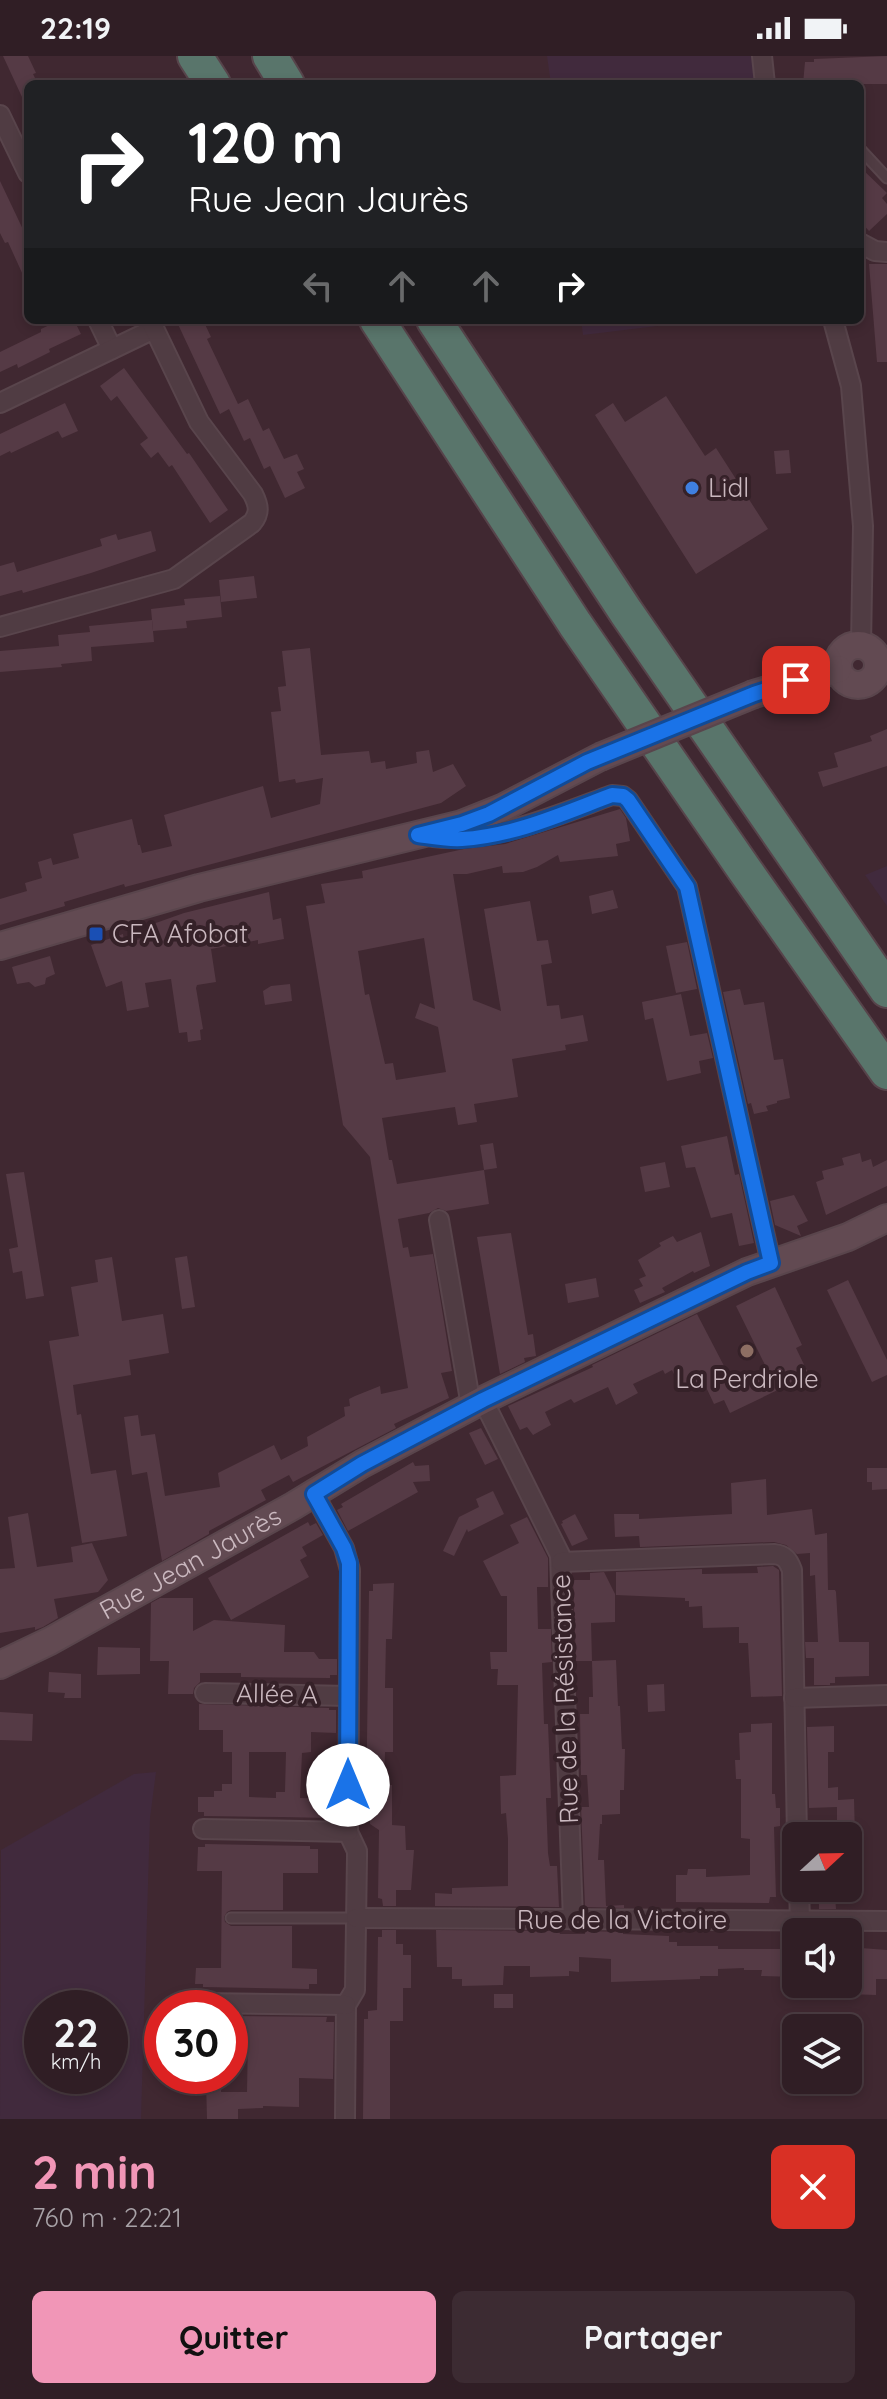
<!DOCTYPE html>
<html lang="fr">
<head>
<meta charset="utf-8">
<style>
	body { margin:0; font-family:Quicksand,sans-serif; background:#3c2b32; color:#f1f3f6; height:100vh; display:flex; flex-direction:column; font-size:30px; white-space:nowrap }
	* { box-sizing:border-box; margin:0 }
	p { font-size:26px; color:#a8a2a7 }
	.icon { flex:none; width:44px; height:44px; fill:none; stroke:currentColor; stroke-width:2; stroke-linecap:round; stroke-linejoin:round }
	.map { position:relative; height:2063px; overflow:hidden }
	.panel { display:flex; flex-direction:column; background:#301e25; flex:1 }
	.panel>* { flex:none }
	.top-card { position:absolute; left:24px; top:24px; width:840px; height:244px; border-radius:12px; box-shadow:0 4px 12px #0003,0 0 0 2px #4b3c42; background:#202124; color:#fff; overflow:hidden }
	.needle { width:52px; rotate:68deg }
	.tools { position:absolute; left:782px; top:1766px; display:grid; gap:16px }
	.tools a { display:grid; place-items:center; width:80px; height:80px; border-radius:12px; background:#301e25; box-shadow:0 4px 12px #0003,0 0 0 2px #4b3c42; font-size:40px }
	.speed { position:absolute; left:24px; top:1934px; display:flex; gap:16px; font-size:40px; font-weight:700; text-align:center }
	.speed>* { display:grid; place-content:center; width:104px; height:104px; border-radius:50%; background:#301e25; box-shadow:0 4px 12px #0003,0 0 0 2px #4b3c42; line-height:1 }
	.speed small { font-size:20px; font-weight:400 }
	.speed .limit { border:12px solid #d22; background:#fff; color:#111 }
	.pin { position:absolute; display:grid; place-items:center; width:68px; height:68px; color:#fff; margin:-34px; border-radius:16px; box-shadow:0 4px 12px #0006 }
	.me { position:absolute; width:88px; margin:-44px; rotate:0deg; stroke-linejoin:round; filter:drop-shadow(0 0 6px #0008) }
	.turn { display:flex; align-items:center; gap:28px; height:168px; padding:0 32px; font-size:36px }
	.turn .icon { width:104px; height:104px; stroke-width:2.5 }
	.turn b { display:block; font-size:56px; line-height:68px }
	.lanes { display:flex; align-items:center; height:76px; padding:0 32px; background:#0003; justify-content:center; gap:40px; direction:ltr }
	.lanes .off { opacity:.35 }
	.round { display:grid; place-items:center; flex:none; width:84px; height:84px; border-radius:12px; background:#3c2b32 }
	.headline { display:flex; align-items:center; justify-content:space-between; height:136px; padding:0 32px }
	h1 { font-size:48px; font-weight:800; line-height:60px; color:#f196b7 }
	.cta { display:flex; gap:16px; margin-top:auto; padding:16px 32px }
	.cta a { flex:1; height:92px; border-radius:12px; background:#f196b7; color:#111; font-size:32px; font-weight:800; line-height:92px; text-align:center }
	.cta a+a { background:#3c2b32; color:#f1f3f6 }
	.status { display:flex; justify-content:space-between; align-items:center; height:56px; padding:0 40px; background:#301e25; direction:ltr }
	.status svg { height:22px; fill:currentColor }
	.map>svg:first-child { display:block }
</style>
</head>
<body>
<div class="status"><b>22:19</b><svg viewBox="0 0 49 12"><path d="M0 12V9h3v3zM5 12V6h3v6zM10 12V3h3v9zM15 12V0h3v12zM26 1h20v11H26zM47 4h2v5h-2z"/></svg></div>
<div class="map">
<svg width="887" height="2063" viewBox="0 0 887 2063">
	<rect width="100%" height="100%" fill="#402831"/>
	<g fill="#412a3d" fill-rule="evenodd">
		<path d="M547,0H755L758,28H551Z"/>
		<path d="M581,264H707L583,279Z"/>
		<path d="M887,810V850L865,819Z"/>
		<path d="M156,1716L150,1762L141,2063H0L1,1794L134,1718ZM110,1952V2020H42V1952Z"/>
	</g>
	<g fill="#553a45" fill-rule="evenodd">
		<path d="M3,0H28L36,17L33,18L38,28H28V54Z"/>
		<path d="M887,0V28H803L805,6H814V3Z"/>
		<path d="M860,111L887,137L882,142L887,148V158L869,175L860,165Z"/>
		<path d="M0,125L28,184V230L8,186L5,187L0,177Z"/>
		<path d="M869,208H887V306H877Z"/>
		<path d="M60,264H74L81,278L49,293L50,296L18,312L17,308L0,316V296L41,276V273Z"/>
		<path d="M176,264H203L211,281L207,283L238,348L248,343L263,375L269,372L284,403L297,398L304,413L297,416L305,432L285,442L270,410L264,413L250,382L244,385L229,353L220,358Z"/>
		<path d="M124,312L187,398L189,397L228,454L210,467L172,409L169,411L158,396L151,402L140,388L148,382L117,340L111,345L100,330Z"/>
		<path d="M666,340L705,400L716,392L768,473L696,518L595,359L613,347L625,366Z"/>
		<path d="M65,347L78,375L62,382L58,375L11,397L10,395L0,400V378Z"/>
		<path d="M789,394L791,417L776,418L774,395Z"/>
		<path d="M151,475L156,495L91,517L23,537L22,534L0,540V510L14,506L17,516L102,490L100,483L116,478L118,484Z"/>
		<path d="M254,520L257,542L221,546L219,524Z"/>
		<path d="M220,540L222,561L186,565L187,572L153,575L151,553L185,549L184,543Z"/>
		<path d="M152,564L154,586L91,591L92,605L61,608L62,611L0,616V595L59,590L58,579L90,576L89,570Z"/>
		<path d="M310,592L321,699L369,695L371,707L385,705L386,713L417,707L416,696L429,694L433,716L453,708L466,730L441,747L125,831L124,828L64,846L65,850L0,869V843L27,835L25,827L42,822L38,806L51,802L53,809L79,802L73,778L132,763L138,789H140L142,797L172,790L164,759L263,730L271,762L320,748L323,722L296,727L295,723L279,726L271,656L281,655L278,631L286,630L282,595Z"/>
		<path d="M887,673V710L823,731L818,716L838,711L834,697L872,685L870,680Z"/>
		<path d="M620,753L626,762L630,785L616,788L618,800L560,806L558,799L537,811L523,816L503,817L502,810L467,818H453L473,944L501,955L484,853L530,845L537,885L548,884L552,907L541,909L547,950L559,949L561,963L583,959L588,985L565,989L566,994L512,1003L518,1041L474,1048L477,1066L458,1069L455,1051L382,1062L389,1104H392L397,1128L484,1114L480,1089L493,1087L497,1112L484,1114L489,1148L446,1155L438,1152L429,1157L398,1163L403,1192L408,1191L410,1201L433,1198L452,1315L441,1317L449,1342L394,1368L396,1372L293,1426L289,1419L261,1434L266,1444L209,1475V1478L162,1505L147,1416L132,1419L124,1361L138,1359L141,1380L155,1378L165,1440L220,1431L218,1417L274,1389L281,1404L308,1390L307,1381L345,1360L344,1351L350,1350L349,1343L355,1340L380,1330L381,1338L408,1332L370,1101L343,1069L306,850L325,847L321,828L363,822L362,815L464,793L505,788ZM424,882L435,953L420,947L415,962L438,971L446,1016L396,1024L393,1007L385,1008L369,938L365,939L358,895Z"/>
		<path d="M613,834L618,852L592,858L589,840Z"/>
		<path d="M269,836L273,864L281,862L284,883L258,888V884L211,893L216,926L197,929L196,932L203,973L200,974L201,984L188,986L187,976L179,977L171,923L145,927L149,951L127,955L122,925L106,931L91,889L123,878L124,886L156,881L153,868L184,857Z"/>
		<path d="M687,886L697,933L676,937L666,890Z"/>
		<path d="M50,900L55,918L46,922L45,928L35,931L29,926L17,928L12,911Z"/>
		<path d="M290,928L292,945L265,949L263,935L271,930Z"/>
		<path d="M740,933L744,949L764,946L774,1004L783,1003L790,1042L777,1045V1047L766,1050L768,1055L754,1058L751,1047L748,1048L723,936Z"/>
		<path d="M681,938L690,980L707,977L713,1002L699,1005L701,1017L667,1025L653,962L645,964L642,946Z"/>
		<path d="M727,1080L735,1119L739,1118L754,1187L739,1190L732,1157L711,1162L695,1111L686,1112L681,1090Z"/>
		<path d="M860,1097L862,1106L871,1103L873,1111L887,1104V1130L826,1159L816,1126L824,1123L822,1115L844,1109L842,1102Z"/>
		<path d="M665,1106L670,1131L645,1136L640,1111Z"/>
		<path d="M24,1116L44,1240L26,1243L22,1215L13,1217L9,1193L18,1191L6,1118Z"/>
		<path d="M794,1139L808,1165L797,1170L801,1180L775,1169L770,1145Z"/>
		<path d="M701,1176L710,1210L694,1217L693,1215L662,1232L665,1236L640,1247L634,1234L643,1230L639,1223L646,1220L638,1204L661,1190L659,1187L673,1180L677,1186Z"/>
		<path d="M511,1177L528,1279L533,1278L536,1300L524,1302L525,1306L500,1318L477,1181Z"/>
		<path d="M187,1200L195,1251L182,1253L175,1202Z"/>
		<path d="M112,1201L122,1265L163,1258L169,1297L129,1304L131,1319L73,1329L77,1359L81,1358L91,1418L116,1414L127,1480L82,1487L49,1285L79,1280L71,1231L98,1226L95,1204Z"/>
		<path d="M596,1222L599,1241L568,1247L565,1228Z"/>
		<path d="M848,1224L887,1304V1319L872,1326L827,1234Z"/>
		<path d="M775,1231L802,1289L796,1292L809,1319L730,1357L724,1344L714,1348L706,1331L700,1334L696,1326L681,1333L672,1314L665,1318L663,1314L633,1328L638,1337L616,1349L608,1331L574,1347L571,1343L545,1356L551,1369L533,1379L527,1371L520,1374L508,1350L593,1311L592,1309L697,1258L735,1331L768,1315L736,1250Z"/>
		<path d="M481,1372L498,1403L485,1409L469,1377Z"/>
		<path d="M413,1406L415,1410L429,1409L430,1425L413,1426L418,1436L348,1475L337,1454L343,1451L341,1448Z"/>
		<path d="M867,1412H887V1433L872,1434V1426H867Z"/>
		<path d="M766,1423L767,1459L812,1453L815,1479L827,1477L828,1534H835L836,1536L839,1586H869V1620L835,1621V1627H830V1629H814V1602H806L805,1586H818L815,1519L810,1520V1497L797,1498L786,1489L774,1486L640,1491L639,1480L615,1481L614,1458H639V1463L732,1458L731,1427Z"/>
		<path d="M493,1435L504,1458L468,1476L467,1473L454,1500L443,1495L459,1461L479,1451L476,1443Z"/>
		<path d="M28,1457L37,1511L73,1506L71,1491L92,1487L108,1524L98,1536L54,1543L58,1562L43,1571L35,1574V1571L0,1577V1513L15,1512L8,1461Z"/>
		<path d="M575,1458L588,1483L572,1490L561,1468L563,1467L562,1465Z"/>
		<path d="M527,1461L548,1502V1531H537L538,1573H551L552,1606L542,1607L544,1668H548L551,1742H546L548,1797L550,1810H557L559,1851L435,1850V1837L452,1838V1832L508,1830V1783L506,1757L501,1758L500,1720L516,1719L518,1629H497L498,1613H491L490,1596H507V1540H501L483,1505L519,1487L510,1469Z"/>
		<path d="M308,1466L310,1470L316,1467L323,1479L302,1491L307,1500L300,1504L309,1521L231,1564L208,1522Z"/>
		<path d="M773,1510L779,1514L782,1640L751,1641L748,1587H739V1571L703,1572L702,1550L689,1551V1545H685V1542L616,1539V1516L702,1513V1518L758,1517L757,1511Z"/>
		<path d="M604,1516L615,1538V1566L591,1567L592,1605H576L573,1524H590V1517Z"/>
		<path d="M394,1527L392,1583H386L385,1632H393V1696H385L384,1729H392V1769L405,1770L406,1794H414L411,1834H396V1850H383L382,1843L378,1842L379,1774L370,1768V1761H366L369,1535H373V1528Z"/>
		<path d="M160,1542H193V1575L214,1564L285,1569L284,1596H314L319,1603H337V1619H330V1622L241,1621V1617H200V1626L194,1632L193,1638H168L169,1605H150L151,1547Z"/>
		<path d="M98,1591L140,1592V1618L97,1619Z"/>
		<path d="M616,1604L618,1650H620L622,1693H625L624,1734H620V1758L602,1759V1768H600L598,1804H604L606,1850L624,1849V1852L585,1851L581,1751H589L587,1719H581L580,1658H589V1641H593L592,1605Z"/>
		<path d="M49,1616L81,1618V1642H64L65,1637L48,1636Z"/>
		<path d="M664,1628L665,1655L648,1656L647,1629Z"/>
		<path d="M199,1648L329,1652V1654H336V1677L311,1676V1696L302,1697L300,1742L336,1743V1758H328V1762L282,1761L204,1760V1756H198V1741H214V1735H222V1728H232V1696H223V1674H199ZM249,1696H286L285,1736H276V1742L249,1741Z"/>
		<path d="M0,1656L33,1658L32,1685L0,1684Z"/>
		<path d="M772,1667V1738H775L776,1752H780V1770L774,1771L776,1841H770L769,1847L676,1846V1819H687L688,1813H706V1821L750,1819V1783L741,1782V1723H736L735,1704H740L739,1677L751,1676V1668Z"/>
		<path d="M834,1670V1696H828V1732L838,1731V1744L854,1743L855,1780H837V1751L809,1752L807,1671Z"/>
		<path d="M205,1788L310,1790V1793H318V1817H283V1854H231L227,1856L224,1861L225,1866L231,1870H292V1912L317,1913V1928H309V1933L203,1931V1928H195L196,1912H221L222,1815H197L198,1791H205Z"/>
		<path d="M819,1840H835L836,1853H819Z"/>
		<path d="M382,1874H396V1888H403V1899H411V1932H403V1965H390V2063H363L364,1963H368V1955L377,1954L378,1881H382Z"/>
		<path d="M436,1874L559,1875L560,1878H585V1875L623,1876V1878L669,1880V1886H677V1890H718V1893H796V1921L761,1920L762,1914H744V1912L718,1913V1920H700V1923L611,1926V1903L579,1901V1916L569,1915V1920L530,1921V1910H504L503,1929L462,1930V1923H452V1911H437Z"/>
		<path d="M848,1891L887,1894V1923H876V1939L848,1938Z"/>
		<rect x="494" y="1938" width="19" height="14"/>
		<path d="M230,1960L327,1961L326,1966H334L333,2023L299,2022V2051L263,2050V2052L238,2053V2063H207L206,2025H221V2036H247L248,1981L230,1980Z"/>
	</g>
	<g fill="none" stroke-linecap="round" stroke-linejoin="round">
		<g stroke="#59454c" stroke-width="13">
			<g id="lane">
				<path d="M860,93L887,122"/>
				<path d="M231,1862H356"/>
			</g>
		</g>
		<g stroke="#59454c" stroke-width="22">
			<g id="street">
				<path d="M762,0L765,28"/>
				<path d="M0,59L28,117"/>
				<path d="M860,187L875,195L887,196"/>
				<path d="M98,264L112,293"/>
				<path d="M833,264L851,330L863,470L861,590"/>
				<path d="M0,347L154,273"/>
				<path d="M0,571L174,523L252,467C260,457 259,450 253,438L199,366L150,264"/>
				<path d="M433,781C495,787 555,760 612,739L623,740L628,744L687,831L771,1207"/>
				<path d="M439,1164L471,1350"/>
				<path d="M483,1344L560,1499L573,1864"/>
				<path d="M314,1438L344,1492L350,1514L348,1776L357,1795V1801L355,1934L346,1949L345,2063"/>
				<path d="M561,1506L774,1498C785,1499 788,1504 792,1514L797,1780"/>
				<path d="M205,1637L349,1640"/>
				<path d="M794,1642L887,1639"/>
				<path d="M203,1773L348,1776"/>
				<path d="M799,1832L800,1865"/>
				<path d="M356,1862L887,1865"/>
				<path d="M200,1947L346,1949"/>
			</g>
		</g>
		<g stroke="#59454c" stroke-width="30">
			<g id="secondary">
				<circle cx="858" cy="609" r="20"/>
				<path d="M754,638L838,613"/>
				<path d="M0,890L199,832L462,768L502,752L600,701"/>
				<path id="s1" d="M0,1609L50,1585L293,1450L362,1408L483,1344L747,1216L848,1181L887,1162"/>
			</g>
		</g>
		<g stroke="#57444b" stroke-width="38">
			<g id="highway">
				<path d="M195,0L213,28"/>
				<path d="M270,0L287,28"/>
				<path d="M377,264L575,568L744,813L887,1016"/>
				<path d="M434,264L626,556L887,934"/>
			</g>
		</g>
		<use href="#lane" stroke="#503c43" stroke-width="9"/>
		<use href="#street" stroke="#503c43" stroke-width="18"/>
		<use href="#secondary" stroke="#624a52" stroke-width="26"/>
		<use href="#highway" stroke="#59756b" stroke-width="34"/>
		<g stroke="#59454c" stroke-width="30" stroke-linecap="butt">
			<path id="secondary-bridge" d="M600,701L754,638"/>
		</g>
		<use href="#secondary-bridge" stroke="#624a52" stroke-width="26"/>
	</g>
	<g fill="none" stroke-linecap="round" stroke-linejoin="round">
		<g stroke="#114b97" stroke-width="20">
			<path id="route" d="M348,1729L349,1507L344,1492L314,1438L362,1408L483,1344L747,1216L771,1207L687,831L628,744L623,740L612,739C564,757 514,780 462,783C447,784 432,781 418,779L462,768L489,758L587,706L754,638L796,624"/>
		</g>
		<use href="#route" stroke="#1a73e8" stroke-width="14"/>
	</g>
	<circle fill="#3f7fe0" stroke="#352128" stroke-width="3" cx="692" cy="432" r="8"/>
	<rect fill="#1a4fb4" stroke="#352128" stroke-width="3" x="88" y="870" width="16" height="16" rx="4"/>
	<circle fill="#8d6e63" stroke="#352128" stroke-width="3" cx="747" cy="1295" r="8"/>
	<g text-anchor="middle" stroke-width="8" stroke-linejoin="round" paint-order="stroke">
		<g font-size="26" fill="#cab8bf" stroke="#352128" text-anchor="start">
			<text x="708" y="441">Lidl</text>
			<text x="112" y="887">CFA Afobat</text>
			<text x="747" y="1332" text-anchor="middle">La Perdriole</text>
		</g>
		<g font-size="26" fill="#cab8bf" stroke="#352128">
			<text dy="9" stroke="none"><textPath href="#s1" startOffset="216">Rue Jean Jaurès</textPath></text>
			<text transform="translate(277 1638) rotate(1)" y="9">Allée A</text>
			<text transform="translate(565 1643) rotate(-92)" y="9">Rue de la Résistance</text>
			<text x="622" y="1873">Rue de la Victoire</text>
		</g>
	</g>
</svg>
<div class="tools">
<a><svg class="needle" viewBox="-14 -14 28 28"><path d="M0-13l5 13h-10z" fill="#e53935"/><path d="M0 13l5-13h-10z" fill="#a8a2a7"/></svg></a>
<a><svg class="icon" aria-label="sound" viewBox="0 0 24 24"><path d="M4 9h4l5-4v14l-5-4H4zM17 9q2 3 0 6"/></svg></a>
<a><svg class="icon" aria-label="layers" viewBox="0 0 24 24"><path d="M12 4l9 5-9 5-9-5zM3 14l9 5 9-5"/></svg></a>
</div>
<div class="speed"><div>22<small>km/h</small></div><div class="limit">30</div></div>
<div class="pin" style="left:796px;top:624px;background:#d93025"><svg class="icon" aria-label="arrive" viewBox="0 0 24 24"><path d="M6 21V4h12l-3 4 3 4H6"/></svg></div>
<svg class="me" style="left:348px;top:1729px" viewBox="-20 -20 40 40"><circle r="19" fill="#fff"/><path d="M0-13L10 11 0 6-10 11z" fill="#1a73e8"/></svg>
<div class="top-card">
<div class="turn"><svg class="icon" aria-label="right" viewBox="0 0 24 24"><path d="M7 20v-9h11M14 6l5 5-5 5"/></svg><div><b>120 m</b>Rue Jean Jaurès</div></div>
<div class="lanes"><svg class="icon off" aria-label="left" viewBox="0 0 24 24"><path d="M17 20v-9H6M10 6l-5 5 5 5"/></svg><svg class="icon off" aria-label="ahead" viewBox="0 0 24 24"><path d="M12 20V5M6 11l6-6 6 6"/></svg><svg class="icon off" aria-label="ahead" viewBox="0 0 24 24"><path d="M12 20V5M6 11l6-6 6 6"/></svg><svg class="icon" aria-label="right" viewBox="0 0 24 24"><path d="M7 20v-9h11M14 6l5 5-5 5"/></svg></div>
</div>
</div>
<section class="panel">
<div class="headline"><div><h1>2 min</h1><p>760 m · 22:21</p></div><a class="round" style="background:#d93025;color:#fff"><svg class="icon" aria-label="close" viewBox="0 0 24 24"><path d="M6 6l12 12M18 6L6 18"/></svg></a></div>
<div class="cta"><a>Quitter</a><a>Partager</a></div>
</section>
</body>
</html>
